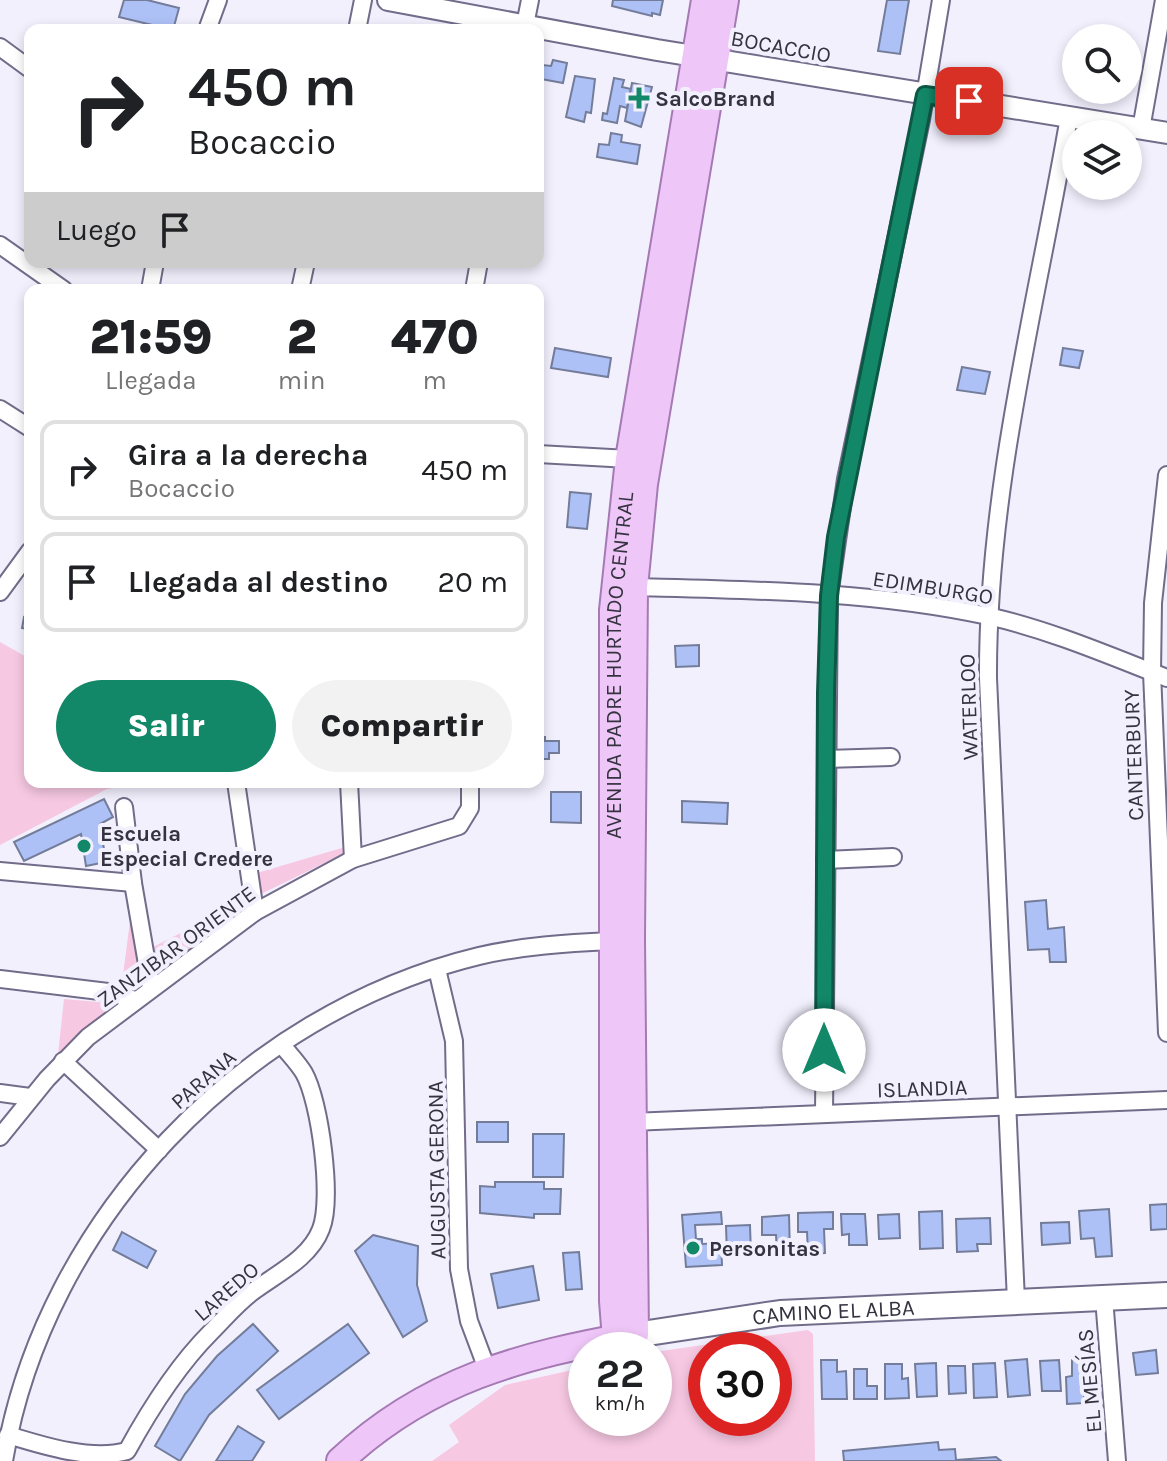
<!DOCTYPE html>
<html lang="es">
<head>
<meta charset="utf-8">
<style>
	body { margin:0; font-family:Karla,sans-serif; background:#f2f2f2; color:#202124; height:100vh; display:flex; flex-direction:column; font-size:30px; white-space:nowrap }
	* { box-sizing:border-box; margin:0 }
	p { font-size:26px; color:#757577 }
	.icon { flex:none; width:44px; height:44px; fill:none; stroke:currentColor; stroke-width:2; stroke-linecap:round; stroke-linejoin:round }
	.map { position:relative; flex:1; overflow:hidden }
	.drawer { position:absolute; left:24px; top:284px; width:520px; height:504px; display:flex; flex-direction:column; background:#fff; border-radius:16px; box-shadow:0 4px 12px #0003 }
	.drawer>* { flex:none }
	.banner { position:absolute; left:24px; top:24px; width:520px; height:244px; border-radius:16px; box-shadow:0 4px 12px #0003; background:#fff; color:#202124; overflow:hidden }
	.fabs { position:absolute; left:1062px; top:24px; display:grid; gap:16px }
	.fabs a { display:grid; place-items:center; width:80px; height:80px; border-radius:50%; background:#fff; box-shadow:0 4px 12px #0003; font-size:40px }
	.speed { position:absolute; left:568px; top:1332px; display:flex; gap:16px; font-size:40px; font-weight:700; text-align:center }
	.speed>* { display:grid; place-content:center; width:104px; height:104px; border-radius:50%; background:#fff; box-shadow:0 4px 12px #0003; line-height:1 }
	.speed small { font-size:20px; font-weight:400 }
	.speed .limit { border:12px solid #d22; background:#fff; color:#111 }
	.pin { position:absolute; display:grid; place-items:center; width:68px; height:68px; color:#fff; margin:-34px; border-radius:16px; box-shadow:0 4px 12px #0006 }
	.me { position:absolute; width:88px; margin:-44px; rotate:0deg; stroke-linejoin:round; filter:drop-shadow(0 0 6px #0008) }
	.turn { display:flex; align-items:center; gap:28px; height:168px; padding:0 32px; font-size:36px }
	.turn .icon { width:104px; height:104px; stroke-width:2.5 }
	.turn b { display:block; font-size:56px; line-height:68px }
	.then { display:flex; align-items:center; height:76px; padding:0 32px; background:#0003; gap:16px; font-size:30px }
	.eta { display:flex; justify-content:space-evenly; align-items:center; height:136px; text-align:center }
	.eta b { font-size:48px; font-weight:800; line-height:56px }
	.button { display:flex; gap:16px; margin-top:auto; padding:16px 32px }
	.button a { flex:1; height:92px; border-radius:48px; background:#138869; color:#fff; font-size:32px; font-weight:800; line-height:92px; text-align:center }
	.button a+a { background:#f2f2f2; color:#202124 }
	ul { padding:0; list-style:none }
	li { display:flex; align-items:center; gap:24px; height:100px; margin:0 16px 12px; padding:0 16px; border:4px solid #e0e0e0; border-radius:16px }
	li div { flex:1 }
	li b { display:block; font-size:30px }
	li em { font-style:normal }
	.map>svg:first-child { display:block }
</style>
</head>
<body>
<div class="map">
<svg width="1167" height="1461" viewBox="0 0 1167 1461">
	<rect width="100%" height="100%" fill="#f3f0fe"/>
	<g fill="#f7c8e2" fill-rule="evenodd">
		<path d="M0,642L30,659V782H155L107,789L0,845Z"/>
		<path d="M345,847V853L259,895L257,873Z"/>
		<path d="M242,902L245,906L159,971L153,947Z"/>
		<path d="M132,906L145,987L135,992L121,990Z"/>
		<path d="M64,999L120,1004L58,1054Z"/>
		<path d="M808,1330L813,1334L815,1461H432L459,1442L449,1425L505,1385L586,1367V1418H654V1352ZM706,1350H774V1418H706Z"/>
	</g>
	<g fill="#aec1f6" stroke="#737d9a" stroke-width="2">
		<path d="M124,0H147L179,8L173,30L119,17Z"/>
		<path d="M613,0H663L660,15L652,13V16L612,6Z"/>
		<path d="M887,0H909L900,54L878,51Z"/>
		<path d="M553,60L567,63L563,83L541,79L543,65L551,66Z"/>
		<path d="M575,76L595,79L591,113L586,112L584,122L566,117Z"/>
		<path d="M614,78L624,80L622,87L631,89L627,108L620,106L617,123L602,120L603,113L607,114Z"/>
		<path d="M632,83L652,87L641,127L625,121Z"/>
		<path d="M611,133L622,135L621,142L640,145L637,164L597,157L599,144L609,145Z"/>
		<path d="M555,348L611,358L608,377L551,368Z"/>
		<path d="M1063,348L1083,351L1079,368L1060,365Z"/>
		<path d="M962,367L990,372L985,394L957,390Z"/>
		<path d="M570,492L591,494L587,529L567,527Z"/>
		<path d="M24,617L30,619V636L26,635L27,629L22,628Z"/>
		<path d="M699,645V666L676,667L675,646Z"/>
		<path d="M538,737H545V741H559V753H549V759H538Z"/>
		<path d="M551,792H581V823L551,822Z"/>
		<path d="M104,799L113,817L100,824L106,862L86,866L81,834L24,861L14,842Z"/>
		<path d="M682,801L728,803L727,824L682,822Z"/>
		<path d="M1046,900L1048,929L1064,927L1066,962H1050L1049,949L1028,950L1025,902Z"/>
		<rect x="477" y="1122" width="31" height="20"/>
		<path d="M533,1134H564L563,1177H533Z"/>
		<path d="M495,1182H544V1189H561L560,1214H534V1218L480,1213V1186L495,1187Z"/>
		<path d="M1167,1204V1229L1151,1230L1150,1205Z"/>
		<path d="M1109,1209L1112,1256L1096,1257L1094,1238L1081,1239L1079,1211Z"/>
		<path d="M942,1211L943,1248L920,1249L919,1212Z"/>
		<path d="M721,1212L722,1224L695,1225L696,1239H702V1244L721,1243L722,1265L686,1267L682,1215Z"/>
		<path d="M833,1212V1229H824L825,1253L808,1254L807,1232H798V1213Z"/>
		<path d="M841,1214H865L867,1245H849V1234L842,1235Z"/>
		<path d="M899,1214L900,1238L879,1239L878,1215Z"/>
		<path d="M789,1215L790,1254L777,1255L776,1235H762V1217Z"/>
		<path d="M990,1218L991,1244H977L978,1251L957,1252L956,1219Z"/>
		<path d="M1069,1222L1070,1243L1042,1245L1041,1223Z"/>
		<path d="M750,1225L751,1255L727,1256L726,1226Z"/>
		<path d="M122,1232L156,1251L147,1268L113,1250Z"/>
		<path d="M373,1235L418,1246L417,1285L427,1321L403,1337L355,1251Z"/>
		<path d="M579,1252L582,1289L566,1290L563,1253Z"/>
		<path d="M533,1266L539,1300L498,1308L491,1274Z"/>
		<path d="M253,1324L278,1351L209,1415L180,1461L155,1446L185,1394L217,1356Z"/>
		<path d="M348,1324L369,1353L279,1419L257,1390Z"/>
		<path d="M1156,1350L1158,1373L1136,1375L1133,1353Z"/>
		<path d="M1027,1359L1030,1395L1008,1397L1005,1361Z"/>
		<path d="M1095,1359L1096,1395H1084V1403L1067,1404L1066,1377L1072,1376V1360Z"/>
		<path d="M821,1360H837V1372L846,1371L847,1399H822Z"/>
		<path d="M1059,1360L1061,1391H1042L1040,1361Z"/>
		<path d="M936,1363L937,1396L917,1397L915,1364Z"/>
		<path d="M995,1363L997,1397L974,1398L973,1364Z"/>
		<path d="M885,1364H902V1379L908,1378L909,1398L885,1399Z"/>
		<path d="M948,1366H965L966,1393L949,1394Z"/>
		<path d="M854,1369H867V1386H877V1399H854Z"/>
		<path d="M238,1426L264,1442L252,1461H216Z"/>
		<path d="M938,1442L939,1450L955,1449L956,1460L996,1457L1001,1461H844L843,1451Z"/>
	</g>
	<g fill="none" stroke-linecap="round" stroke-linejoin="round">
		<g stroke="#726c8a" stroke-width="20">
			<g id="minor">
				<path d="M207,30L218,0"/>
				<path d="M357,30L363,0"/>
				<path d="M524,30L530,0"/>
				<path d="M0,47L30,69"/>
				<path d="M1141,129L1164,0"/>
				<path d="M0,245L64,290"/>
				<path d="M150,290L155,262"/>
				<path d="M300,290L306,262"/>
				<path d="M474,290L479,262"/>
				<path d="M0,409L30,428"/>
				<path d="M538,454L629,459"/>
				<path d="M1167,475L1153,603L1152,672L1167,1033"/>
				<path d="M634,587C751,590 873,591 988,616C1050,630 1108,655 1167,678"/>
				<path d="M0,592L30,551"/>
				<path d="M826,759L891,757"/>
				<path d="M236,782L255,912"/>
				<path d="M349,782L353,859"/>
				<path d="M124,807L133,883L151,987"/>
				<path d="M825,860L893,857"/>
				<path d="M0,871L133,883"/>
				<path d="M437,969L454,1041L459,1269L469,1321L487,1369"/>
				<path d="M0,979L108,992L135,1000"/>
				<path d="M63,1061L159,1150"/>
				<path d="M0,1093L30,1097"/>
				<path d="M824,1114L829,596L846,479L921,120L941,0"/>
				<path d="M631,1122L1167,1100"/>
				<path d="M0,1137L47,1079L88,1037L255,912L353,859L459,826L470,808V782"/>
				<path d="M1104,1298L1117,1461"/>
				<path d="M1016,1301L988,678C987,489 1037,303 1069,117"/>
				<path d="M8,1435C44,1446 91,1461 127,1451C150,1409 177,1366 211,1332C225,1318 239,1301 255,1290C278,1273 310,1258 321,1229C333,1199 320,1101 304,1073C298,1063 289,1054 282,1045"/>
				<path d="M4,1461C44,1221 243,1013 479,956C522,946 567,943 611,941"/>
			</g>
		</g>
		<g stroke="#726c8a" stroke-width="24">
			<path id="tertiary" d="M388,0L657,50L1167,133"/>
		</g>
		<g stroke="#726c8a" stroke-width="28">
			<g id="secondary">
				<path id="s1" d="M635,1335L780,1313L1167,1295"/>
			</g>
		</g>
		<g stroke="#a57ab4" stroke-width="30">
			<g id="primary">
				<path id="s2" d="M616,1339L613,1301V610L629,459L705,0"/>
				<path d="M340,1461C426,1380 522,1355 635,1335L631,939L634,587L644,484L725,0"/>
			</g>
		</g>
		<use href="#minor" stroke="#fff" stroke-width="16"/>
		<use href="#tertiary" stroke="#fff" stroke-width="20"/>
		<use href="#secondary" stroke="#fff" stroke-width="24"/>
		<use href="#primary" stroke="#eec6f7" stroke-width="26"/>
	</g>
	<g fill="none" stroke-linecap="round" stroke-linejoin="round">
		<g stroke="#0c5844" stroke-width="20">
			<path id="route" d="M824,1050L826,693L829,596L836,537L925,95L969,101"/>
		</g>
		<use href="#route" stroke="#138869" stroke-width="14"/>
	</g>
	<g fill="#138869" stroke="#f3f0fe" stroke-width="3">
		<path d="M635 86h8v8h8v8h-8v8h-8v-8h-8v-8h8z"/>
		<circle cx="84" cy="846" r="8"/>
		<circle cx="693" cy="1248" r="8"/>
	</g>
	<g text-anchor="middle" stroke-width="8" stroke-linejoin="round" paint-order="stroke">
		<g font-size="22" fill="#353340" stroke="#f3f0fe">
			<text transform="translate(781 46) rotate(10)" y="8">BOCACCIO</text>
			<text transform="translate(933 587) rotate(9)" y="8">EDIMBURGO</text>
			<text dy="8" stroke="none"><textPath href="#s2" startOffset="674">AVENIDA PADRE HURTADO CENTRAL</textPath></text>
			<text transform="translate(968 707) rotate(-92)" y="8">WATERLOO</text>
			<text transform="translate(1133 755) rotate(-92)" y="8">CANTERBURY</text>
			<text transform="translate(176 946) rotate(-36)" y="8">ZANZIBAR ORIENTE</text>
			<text transform="translate(203 1079) rotate(-41)" y="8">PARANA</text>
			<text transform="translate(922 1088) rotate(-2)" y="8">ISLANDIA</text>
			<text transform="translate(436 1170) rotate(-91)" y="8">AUGUSTA GERONA</text>
			<text transform="translate(226 1291) rotate(-41)" y="8">LAREDO</text>
			<text dy="8" stroke="none"><textPath href="#s1" startOffset="200">CAMINO EL ALBA</textPath></text>
			<text transform="translate(1089 1381) rotate(-95)" y="8">EL MESÍAS</text>
		</g>
		<g font-size="22" font-weight="bold" fill="#353340" stroke="#f3f0fe" text-anchor="start">
			<text x="655" y="106">SalcoBrand</text>
			<text x="100" y="841">Escuela<tspan x="100" dy="25">Especial Credere</tspan></text>
			<text x="709" y="1256">Personitas</text>
		</g>
	</g>
</svg>
<div class="fabs">
<a><svg class="icon" aria-label="search" viewBox="0 0 24 24"><circle cx="10" cy="10" r="6"/><path d="M15 15l6 6"/></svg></a>
<a><svg class="icon" aria-label="layers" viewBox="0 0 24 24"><path d="M12 4l9 5-9 5-9-5zM3 14l9 5 9-5"/></svg></a>
</div>
<div class="speed"><div>22<small>km/h</small></div><div class="limit">30</div></div>
<div class="pin" style="left:969px;top:101px;background:#d93025"><svg class="icon" aria-label="arrive" viewBox="0 0 24 24"><path d="M6 21V4h12l-3 4 3 4H6"/></svg></div>
<svg class="me" style="left:824px;top:1050px" viewBox="-20 -20 40 40"><circle r="19" fill="#fff"/><path d="M0-13L10 11 0 6-10 11z" fill="#138869"/></svg>
<div class="banner">
<div class="turn"><svg class="icon" aria-label="right" viewBox="0 0 24 24"><path d="M7 20v-9h11M14 6l5 5-5 5"/></svg><div><b>450 m</b>Bocaccio</div></div>
<div class="then">Luego<svg class="icon" aria-label="arrive" viewBox="0 0 24 24"><path d="M6 21V4h12l-3 4 3 4H6"/></svg></div>
</div>
<section class="drawer">
<div class="eta">
<div><b>21:59</b><p>Llegada</p></div>
<div><b>2</b><p>min</p></div>
<div><b>470</b><p>m</p></div>
</div>
<ul>
<li><svg class="icon" aria-label="right" viewBox="0 0 24 24"><path d="M7 20v-9h11M14 6l5 5-5 5"/></svg><div><b>Gira a la derecha</b><p>Bocaccio</p></div><em>450 m</em></li>
<li><svg class="icon" aria-label="arrive" viewBox="0 0 24 24"><path d="M6 21V4h12l-3 4 3 4H6"/></svg><div><b>Llegada al destino</b></div><em>20 m</em></li>
</ul>
<div class="button"><a>Salir</a><a>Compartir</a></div>
</section>
</div>
</body>
</html>
